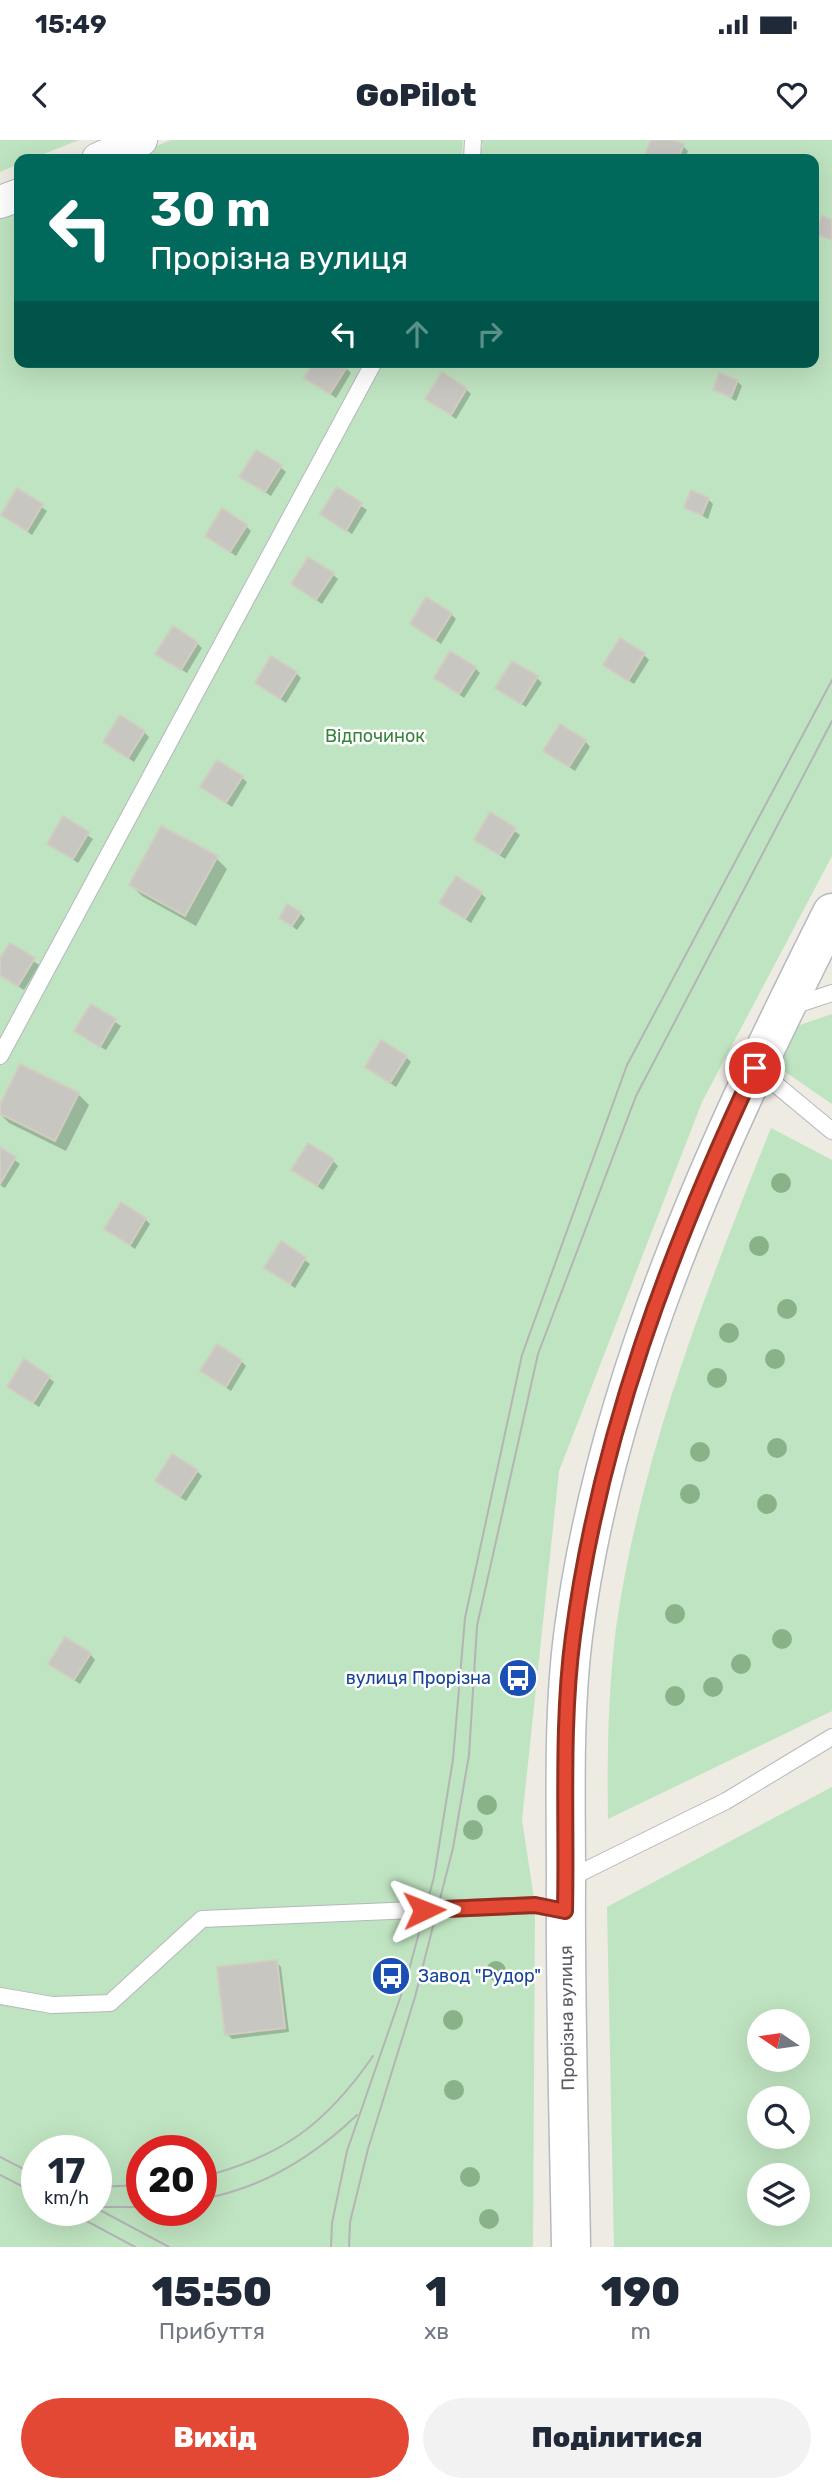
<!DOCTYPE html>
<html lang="uk">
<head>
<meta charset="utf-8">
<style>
	body { margin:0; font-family:Rubik,sans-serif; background:#f2f2f3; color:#1f2937; height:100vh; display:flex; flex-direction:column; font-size:26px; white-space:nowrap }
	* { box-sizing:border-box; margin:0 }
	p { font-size:23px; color:#747a83 }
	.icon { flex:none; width:38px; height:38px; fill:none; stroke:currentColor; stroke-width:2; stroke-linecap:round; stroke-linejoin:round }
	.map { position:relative; height:2107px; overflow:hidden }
	.side { display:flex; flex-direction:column; background:#fff; flex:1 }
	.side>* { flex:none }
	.top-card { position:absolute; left:14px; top:14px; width:805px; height:214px; border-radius:14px; box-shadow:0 7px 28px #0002; background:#00695c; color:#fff; overflow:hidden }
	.needle { width:46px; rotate:283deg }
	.fabs { position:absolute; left:747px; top:1869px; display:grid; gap:14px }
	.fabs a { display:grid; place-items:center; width:63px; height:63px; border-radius:50%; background:#fff; box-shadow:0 7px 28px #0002; font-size:35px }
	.speed { position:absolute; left:21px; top:1995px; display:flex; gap:14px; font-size:35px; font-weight:700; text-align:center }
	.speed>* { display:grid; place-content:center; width:91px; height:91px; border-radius:50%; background:#fff; box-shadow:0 7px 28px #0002; line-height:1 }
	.speed small { font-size:18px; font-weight:400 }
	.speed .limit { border:10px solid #d22; background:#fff; color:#111 }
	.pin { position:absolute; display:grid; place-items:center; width:60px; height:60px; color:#fff; margin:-30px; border:4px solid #fff; border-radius:50%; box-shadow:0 2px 7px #0007 }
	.me { position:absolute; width:77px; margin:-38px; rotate:88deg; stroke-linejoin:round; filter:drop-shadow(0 0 5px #0008) }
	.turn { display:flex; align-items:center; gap:24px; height:147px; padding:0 21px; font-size:32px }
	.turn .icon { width:91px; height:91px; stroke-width:2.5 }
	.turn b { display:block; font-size:49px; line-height:60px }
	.lanes { display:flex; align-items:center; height:66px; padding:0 21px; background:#0003; justify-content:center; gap:35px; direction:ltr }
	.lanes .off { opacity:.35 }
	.eta { display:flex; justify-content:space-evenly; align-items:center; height:119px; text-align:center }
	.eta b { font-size:42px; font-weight:800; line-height:49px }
	.button { display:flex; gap:14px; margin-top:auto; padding:14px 21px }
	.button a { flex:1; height:80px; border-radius:42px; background:#e24833; color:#fff; font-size:28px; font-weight:800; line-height:80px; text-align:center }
	.button a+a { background:#f2f2f3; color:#1f2937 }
	.status { display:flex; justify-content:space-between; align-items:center; height:49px; padding:0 35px; background:#fff; direction:ltr }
	.status svg { height:19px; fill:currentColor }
	header { display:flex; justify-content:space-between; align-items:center; height:91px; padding:0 21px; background:#fff; font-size:32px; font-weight:800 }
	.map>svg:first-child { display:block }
</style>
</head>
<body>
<div class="status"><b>15:49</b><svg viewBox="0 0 49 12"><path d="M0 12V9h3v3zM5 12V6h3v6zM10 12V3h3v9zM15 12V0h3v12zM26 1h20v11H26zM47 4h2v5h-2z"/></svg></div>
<header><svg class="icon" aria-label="back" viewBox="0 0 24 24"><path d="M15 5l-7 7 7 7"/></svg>GoPilot<svg class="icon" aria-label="heart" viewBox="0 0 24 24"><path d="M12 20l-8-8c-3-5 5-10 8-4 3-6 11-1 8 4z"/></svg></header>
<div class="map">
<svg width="832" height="2107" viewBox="0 0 832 2107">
	<rect width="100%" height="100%" fill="#edebe2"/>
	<g fill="#bfe4c1" fill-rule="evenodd">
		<path d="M0,0H79L31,19H19V24L0,32Z"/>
		<path d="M171,0H463L462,15L483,7L481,0H832V716L702,962L559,1331L522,1680L535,1765L533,2107H0V71L19,64V222H814V19H125ZM37,2011H96V2070H37ZM142,2011H201V2070H142Z"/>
		<path d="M832,874V964L775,925L794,887Z"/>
		<path d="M771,988L832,1020V1571L608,1679C607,1616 608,1551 616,1488C641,1314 706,1151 771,988Z"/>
		<path d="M832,1647V2107H614L607,1767ZM760,1881H798V1920H760ZM760,1958H798V1997H760ZM760,2035H798V2074H760Z"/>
	</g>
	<g fill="#0003">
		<path d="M653,0H668L683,6L688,11L685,19H645Z"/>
		<path d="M346,228L351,233L336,258L306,238Z"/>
		<path d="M737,241L742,246L736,261L715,250Z"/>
		<path d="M466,249L471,254L456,279L427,259Z"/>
		<path d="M280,327L286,332L271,356L241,336Z"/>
		<path d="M338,350L367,370L352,394L322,374Z"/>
		<path d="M18,351L47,371L32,395L3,375Z"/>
		<path d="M708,359L713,364L708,379L686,367Z"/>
		<path d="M246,386L251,391L236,416L207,396Z"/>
		<path d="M332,434L338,439L322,464L293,444Z"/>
		<path d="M451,474L456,479L441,504L412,484Z"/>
		<path d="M197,503L202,508L187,533L163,519Z"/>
		<path d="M644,515L649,520L634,544L605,524Z"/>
		<path d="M475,528L480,533L464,558L436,538Z"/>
		<path d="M296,533L301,538L286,563L257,543Z"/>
		<path d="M537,538L542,543L526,567L497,547Z"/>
		<path d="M144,592L149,597L134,622L105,602Z"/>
		<path d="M585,601L590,607L575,631L546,611Z"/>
		<path d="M241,637L247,642L232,667L202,647Z"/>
		<path d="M491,674L520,695L505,719L476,699Z"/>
		<path d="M64,679L93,699L78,723L49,703Z"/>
		<path d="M216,718L227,729L196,786L142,756L131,745Z"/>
		<path d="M480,753L486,758L471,783L441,763Z"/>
		<path d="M300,773L305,779L297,790L281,778Z"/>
		<path d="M10,805L39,825L24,850L0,835V822Z"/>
		<path d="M92,866L121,886L106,910L81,896Z"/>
		<path d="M406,917L411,922L396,947L367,927Z"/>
		<path d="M78,954L89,965L66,1011L9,983L0,974V969Z"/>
		<path d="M0,1009L20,1024L5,1048L0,1045Z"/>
		<path d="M333,1021L338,1026L323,1050L293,1030Z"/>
		<path d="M145,1079L150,1084L135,1109L106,1089Z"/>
		<path d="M282,1103L310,1124L295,1148L266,1128Z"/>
		<path d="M241,1221L246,1226L231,1251L202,1231Z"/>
		<path d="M48,1237L54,1242L39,1267L9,1247Z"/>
		<path d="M197,1331L202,1336L186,1361L163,1346Z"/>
		<path d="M90,1514L95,1520L80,1544L50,1524Z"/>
		<path d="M276,1822L281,1827L289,1892L232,1899L227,1894Z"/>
	</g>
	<g fill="#c8c6c0" stroke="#d1cdc1" stroke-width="2">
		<path d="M651,0H673L684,4L678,19H643Z"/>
		<path d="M822,76L832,80V100L815,94Z"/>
		<path d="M314,222H340L347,227L330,254L304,238Z"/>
		<path d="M442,232L467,248L451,275L425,259Z"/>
		<path d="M719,233L738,240L731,257L713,250Z"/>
		<path d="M256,310L282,325L265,352L239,337Z"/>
		<path d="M337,347L362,363L346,391L320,374Z"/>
		<path d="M17,348L43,364L27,391L1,375Z"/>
		<path d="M691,350L709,358L702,375L684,368Z"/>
		<path d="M222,368L247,385L230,412L205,396Z"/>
		<path d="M308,417L334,433L316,460L291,444Z"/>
		<path d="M426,457L452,473L435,500L410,484Z"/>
		<path d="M173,486L198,502L181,530L155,514Z"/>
		<path d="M620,498L645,513L628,541L603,525Z"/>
		<path d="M450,511L476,527L459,554L434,538Z"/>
		<path d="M271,516L297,532L280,559L255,543Z"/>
		<path d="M512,521L538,536L521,564L495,548Z"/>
		<path d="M120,575L145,591L128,618L103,602Z"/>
		<path d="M560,584L586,600L569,627L543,611Z"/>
		<path d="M217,620L243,636L226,663L200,647Z"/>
		<path d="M490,672L516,688L499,715L474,700Z"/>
		<path d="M63,676L89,692L73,719L47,704Z"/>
		<path d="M161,686L218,716L185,776L129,745Z"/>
		<path d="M456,736L482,752L465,779L439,763Z"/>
		<path d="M287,764L301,772L292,786L279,778Z"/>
		<path d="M10,803L35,818L18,846L0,835V818Z"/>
		<path d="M91,864L116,879L100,907L74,891Z"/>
		<path d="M381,900L407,916L390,943L365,927Z"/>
		<path d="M20,924L79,953L55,1001L0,974V965Z"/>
		<path d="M308,1003L334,1019L317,1046L291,1030Z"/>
		<path d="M0,1007L16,1017L0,1044Z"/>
		<path d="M121,1062L146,1078L130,1105L104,1089Z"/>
		<path d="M281,1101L306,1117L290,1144L264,1128Z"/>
		<path d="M217,1204L242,1220L226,1247L200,1231Z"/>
		<path d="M24,1219L50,1236L33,1263L7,1247Z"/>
		<path d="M172,1314L198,1330L180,1357L155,1341Z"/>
		<path d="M65,1497L91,1513L74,1540L48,1524Z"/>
		<path d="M277,1820L285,1888L225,1895L217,1827Z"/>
	</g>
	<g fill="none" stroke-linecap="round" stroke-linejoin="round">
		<g stroke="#b5b8bc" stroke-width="18">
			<g id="lane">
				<path d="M472,19L473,0"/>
				<path d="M790,867L832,853"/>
				<path d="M0,916L374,222"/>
				<path d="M756,928L832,991"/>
				<path d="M568,1739L726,1661L832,1597"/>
				<path d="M0,1856L52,1865L110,1863L202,1779L535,1765L565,1771"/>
			</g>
		</g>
		<g stroke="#b5b8bc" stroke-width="34">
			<g id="street">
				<path d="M98,19L141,0"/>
				<path d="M0,62L19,55"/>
			</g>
		</g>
		<g stroke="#b6b9be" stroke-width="41">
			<path id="secondary" d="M571,2107C569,1984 565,1861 566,1739C566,1658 563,1576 573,1496C606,1239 717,1002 832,773"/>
		</g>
		<use href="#lane" stroke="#fff" stroke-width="16"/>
		<use href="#street" stroke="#fff" stroke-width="32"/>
		<use href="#secondary" stroke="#fff" stroke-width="38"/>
		<g stroke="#b3b4b4" stroke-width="2">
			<path d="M0,2017L37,2036"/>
			<path d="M0,2035L37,2054"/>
			<path d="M201,2037C282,2017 326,1984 373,1916"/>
			<path d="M96,2047L142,2045"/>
			<path d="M201,2059C261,2049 314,2016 357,1975"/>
			<path d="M100,2067H142"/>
			<path d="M96,2068L169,2107"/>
			<path d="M66,2070L135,2107"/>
			<path d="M331,2107L332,2083L347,2011L406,1841L434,1737L453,1619L465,1478L522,1215L627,925L832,540"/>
			<path d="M349,2107L350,2082L368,2009L415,1857L453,1708L469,1615L477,1486L538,1214L636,956L832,581"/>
		</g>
	</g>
	<g fill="#89b288">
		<circle cx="781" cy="1043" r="10"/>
		<circle cx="759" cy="1106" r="10"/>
		<circle cx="787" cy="1169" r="10"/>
		<circle cx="729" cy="1193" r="10"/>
		<circle cx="775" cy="1219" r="10"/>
		<circle cx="717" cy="1238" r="10"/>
		<circle cx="777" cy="1308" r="10"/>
		<circle cx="700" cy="1312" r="10"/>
		<circle cx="690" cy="1354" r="10"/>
		<circle cx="767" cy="1364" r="10"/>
		<circle cx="675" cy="1474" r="10"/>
		<circle cx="782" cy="1499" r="10"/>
		<circle cx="741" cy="1524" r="10"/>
		<circle cx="713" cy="1547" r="10"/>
		<circle cx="675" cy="1556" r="10"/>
		<circle cx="487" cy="1665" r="10"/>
		<circle cx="473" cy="1690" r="10"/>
		<circle cx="496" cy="1831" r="10"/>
		<circle cx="453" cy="1880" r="10"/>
		<circle cx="454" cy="1950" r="10"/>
		<circle cx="470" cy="2037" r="10"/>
		<circle cx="489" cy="2079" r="10"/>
	</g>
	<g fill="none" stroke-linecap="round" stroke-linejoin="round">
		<g stroke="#932f21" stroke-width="18">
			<path id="route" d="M424,1770L535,1765L565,1771C567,1680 561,1586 573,1496C599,1298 670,1108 755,928"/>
		</g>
		<use href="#route" stroke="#e24833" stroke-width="12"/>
	</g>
	<defs>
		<g id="bus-disc" transform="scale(2.0125)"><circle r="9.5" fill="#1a4fb4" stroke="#fff"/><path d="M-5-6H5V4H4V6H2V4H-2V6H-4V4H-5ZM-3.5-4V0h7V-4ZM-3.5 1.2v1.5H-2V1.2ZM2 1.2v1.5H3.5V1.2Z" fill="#fff"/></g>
	</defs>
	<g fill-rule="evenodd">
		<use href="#bus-disc" x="518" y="1538"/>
		<use href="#bus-disc" x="391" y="1836"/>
	</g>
	<g text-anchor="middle" stroke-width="5" stroke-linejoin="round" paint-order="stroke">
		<g font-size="18" fill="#38843f" stroke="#fff">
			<text x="375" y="602">Відпочинок</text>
		</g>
		<g font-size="18" fill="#164399" stroke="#fff" text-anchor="end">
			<text x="491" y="1544">вулиця Прорізна</text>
			<text x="418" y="1842" text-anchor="start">Завод "Рудор"</text>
		</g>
		<g font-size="18" fill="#5b5e62" stroke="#fff">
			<text transform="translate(567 1878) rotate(-91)" y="6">Прорізна вулиця</text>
		</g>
	</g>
</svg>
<div class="fabs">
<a><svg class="needle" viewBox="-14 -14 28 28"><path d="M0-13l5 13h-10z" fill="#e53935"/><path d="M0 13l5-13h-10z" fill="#747a83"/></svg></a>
<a><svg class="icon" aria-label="search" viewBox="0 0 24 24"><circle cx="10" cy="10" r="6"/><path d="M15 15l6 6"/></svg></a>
<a><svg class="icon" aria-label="layers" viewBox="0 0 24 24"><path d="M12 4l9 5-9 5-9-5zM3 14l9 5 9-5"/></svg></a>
</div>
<div class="speed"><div>17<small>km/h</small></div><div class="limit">20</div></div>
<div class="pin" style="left:755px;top:928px;background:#d93025"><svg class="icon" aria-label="arrive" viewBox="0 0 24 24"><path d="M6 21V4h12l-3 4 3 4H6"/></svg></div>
<svg class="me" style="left:424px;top:1770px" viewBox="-20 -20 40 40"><path d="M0-17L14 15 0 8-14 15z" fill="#e24833" stroke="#fff" stroke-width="4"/></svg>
<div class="top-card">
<div class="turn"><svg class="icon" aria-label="left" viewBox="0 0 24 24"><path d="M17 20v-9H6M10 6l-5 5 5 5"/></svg><div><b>30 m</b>Прорізна вулиця</div></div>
<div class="lanes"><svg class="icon" aria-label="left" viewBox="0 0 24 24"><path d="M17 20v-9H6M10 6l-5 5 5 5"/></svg><svg class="icon off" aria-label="ahead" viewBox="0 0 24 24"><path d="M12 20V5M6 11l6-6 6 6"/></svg><svg class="icon off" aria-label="right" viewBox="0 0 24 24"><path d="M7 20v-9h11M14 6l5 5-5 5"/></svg></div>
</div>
</div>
<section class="side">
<div class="eta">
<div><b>15:50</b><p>Прибуття</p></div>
<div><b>1</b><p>хв</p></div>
<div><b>190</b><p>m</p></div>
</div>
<div class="button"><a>Вихід</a><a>Поділитися</a></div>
</section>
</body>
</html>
